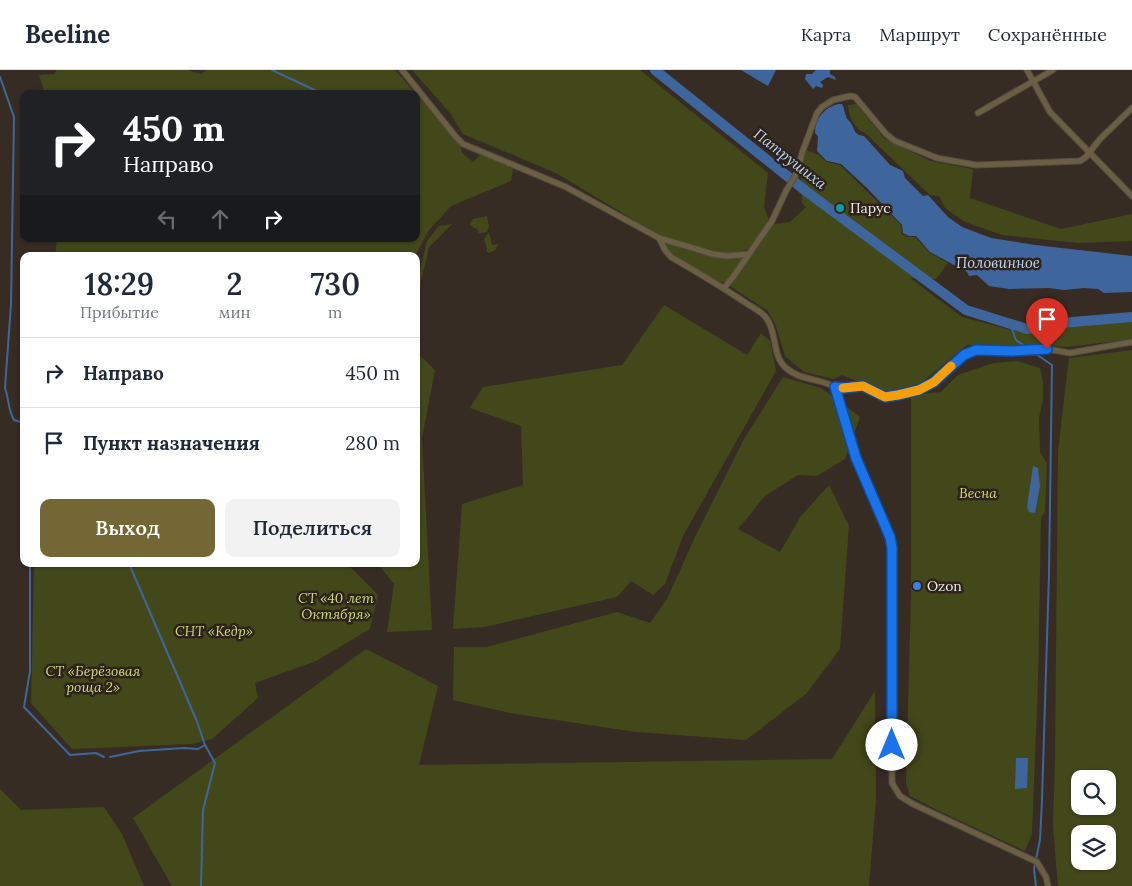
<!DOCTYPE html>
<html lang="ru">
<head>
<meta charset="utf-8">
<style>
	body { margin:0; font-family:Lora,serif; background:#f2f2f3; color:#1f2937; height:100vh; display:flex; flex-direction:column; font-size:19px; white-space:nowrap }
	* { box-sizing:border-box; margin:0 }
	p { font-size:16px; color:#747a83 }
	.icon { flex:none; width:28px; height:28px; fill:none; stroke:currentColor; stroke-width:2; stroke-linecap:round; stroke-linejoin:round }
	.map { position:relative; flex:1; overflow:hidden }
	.side { position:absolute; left:20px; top:182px; width:400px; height:315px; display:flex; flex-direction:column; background:#fff; border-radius:10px; box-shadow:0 1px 4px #0004 }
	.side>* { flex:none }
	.guide { position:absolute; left:20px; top:20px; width:400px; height:152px; border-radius:10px; box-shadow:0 1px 4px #0004; background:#202124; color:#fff; overflow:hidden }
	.controls { position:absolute; left:1071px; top:700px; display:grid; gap:10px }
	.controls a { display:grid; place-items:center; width:45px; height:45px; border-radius:10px; background:#fff; box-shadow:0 1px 4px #0004; font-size:25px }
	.pin { position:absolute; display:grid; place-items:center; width:42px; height:42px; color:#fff; margin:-51px -21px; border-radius:50% 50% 50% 0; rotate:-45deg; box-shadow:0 0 5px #0007 }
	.pin .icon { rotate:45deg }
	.me { position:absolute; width:55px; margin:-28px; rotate:0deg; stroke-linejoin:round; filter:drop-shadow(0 0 4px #0008) }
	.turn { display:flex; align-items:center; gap:18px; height:105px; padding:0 20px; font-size:22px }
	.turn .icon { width:65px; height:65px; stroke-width:2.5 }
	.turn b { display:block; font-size:35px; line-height:42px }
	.lanes { display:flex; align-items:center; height:48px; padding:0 20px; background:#0003; justify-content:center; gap:25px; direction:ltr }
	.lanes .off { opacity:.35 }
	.eta { display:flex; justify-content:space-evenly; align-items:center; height:85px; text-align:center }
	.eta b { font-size:30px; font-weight:600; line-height:35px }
	.primary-button { display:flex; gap:10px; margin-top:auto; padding:10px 20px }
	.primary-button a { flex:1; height:58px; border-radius:10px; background:#736735; color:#fff; font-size:20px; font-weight:600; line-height:58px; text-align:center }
	.primary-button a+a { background:#f2f2f3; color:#1f2937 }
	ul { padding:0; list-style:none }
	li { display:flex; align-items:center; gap:15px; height:70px; padding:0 20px; border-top:1px solid #e0e1e3 }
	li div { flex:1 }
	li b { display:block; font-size:19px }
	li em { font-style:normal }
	header { display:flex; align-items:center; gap:30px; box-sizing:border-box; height:70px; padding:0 25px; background:#fff; border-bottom:1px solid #e0e1e3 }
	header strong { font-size:24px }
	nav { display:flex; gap:28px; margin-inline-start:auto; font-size:18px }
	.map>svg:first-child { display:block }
</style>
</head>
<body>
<header>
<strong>Beeline</strong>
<nav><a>Карта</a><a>Маршрут</a><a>Сохранённые</a></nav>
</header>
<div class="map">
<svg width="1132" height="816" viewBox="0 0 1132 816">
	<rect width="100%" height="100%" fill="#372c24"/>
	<g fill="#42481a" fill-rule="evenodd">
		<path d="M56,0H187L201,4L206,0H395L403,9L460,75L462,83L473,92L481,84L513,99L511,111L451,136L429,160L415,186H55L57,169H416V24H45L39,5L55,4Z"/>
		<path d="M412,0H640L768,103L764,137L769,150L749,179L735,183L718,182L664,168L556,103L463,64L450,43Z"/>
		<path d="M856,34L884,68L930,91L973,99L970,128L1061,159L1132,144V171L1078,173L1002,165L965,152L945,138L939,126L930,125L865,63C854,59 849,46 848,35Z"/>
		<path d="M806,80L819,85L827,92L840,95L901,155L902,164L908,167H915L930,183L948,193L936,209L910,208L962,247L1019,262L1132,250V269L1067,277L1040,275H967L921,313L890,322L871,317L842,305L834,309L804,302L785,286L776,256L768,241L730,216L774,154L790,152L806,137L802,133L801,97Z"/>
		<path d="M487,146L489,157L487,162L479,163L478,160L470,155L473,149Z"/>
		<path d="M452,154L429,177L416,233V217L427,171L439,156Z"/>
		<path d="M489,162L492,175L499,174L495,180L489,183L486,181L487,179L484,169Z"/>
		<path d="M669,173L714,186H744C738,196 732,212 719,213L671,184L666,179L664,174Z"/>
		<path d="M664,235L747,285L761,263L770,271L776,301L683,466L665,514L653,525L631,511L617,527L484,557L453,559L462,434L523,415L521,356L470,338L483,317L622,295Z"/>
		<path d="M1132,280V816H1058L1053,756L1055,688L1058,381L1069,288ZM1080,709H1108V736H1080ZM1080,764H1108V791H1080Z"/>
		<path d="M416,282L435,300L422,368L432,560L387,562L394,514L378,494H416Z"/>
		<path d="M1017,291L1040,298L1043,312V329L1039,348L1040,382L1047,393L1045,442L1041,448L1038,611L1032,764L1025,781L939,741L910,726L906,713L911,524V325L941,322L958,305L993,293Z"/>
		<path d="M783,307L821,318L860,347L845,389L817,406L798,405L765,426L738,459L780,482L801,446L829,415L849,456L840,579L807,623L746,670L636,662L510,643L453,630L454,577H487L617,542L650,553L667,529L695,467L744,369Z"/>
		<path d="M34,494H347L378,525L370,559L316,591L255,613L258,628L212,669L192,674L72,679L31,633Z"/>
		<path d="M366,579L438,616L419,695L832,689L875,621L876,729L869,816H172L133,748Z"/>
		<path d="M0,719L21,740L104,737L122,764L144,816H0Z"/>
	</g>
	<g fill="#3f669c">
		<path d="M741,0H776L768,16Z"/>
		<path d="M816,0H830V4L835,7L836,10L828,7L820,12L823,15L822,18L816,16L813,19L805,9L806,4H812Z"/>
		<path d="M838,34H842C845,39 844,42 846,46C847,50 848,49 851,53C855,60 854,65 864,66L890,95L903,101L905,108L923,126L928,125L948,147L962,157L991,168L1035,175L1132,186V222L1104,223L1098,219L1084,218L1064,220L1049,218L1009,219L989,216L977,205L969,206L967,202L930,182L916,166H909L903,163L902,155L867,118L841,94L827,91L817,81L818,66L815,63C815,48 824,38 838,34Z"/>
		<path d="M1033,396L1038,398L1040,416L1035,443L1029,442L1027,437Z"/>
		<path d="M1016,688H1028L1027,718L1015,719Z"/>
	</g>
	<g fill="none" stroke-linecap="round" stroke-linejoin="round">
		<g stroke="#3f669c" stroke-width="2">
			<path d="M272,0L323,24"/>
			<path d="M0,7L14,47L11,234L5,318C9,329 8,340 14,350L24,353"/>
			<path d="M1010,254L1016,270L1029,279"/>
			<path d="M1033,282L1052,295L1049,504L1042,730L1040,770L1034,799L1036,816"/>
			<path d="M30,494V601L24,637L70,685L96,683L104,687"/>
			<path d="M132,494L130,496L196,649L205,675L215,693L203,740L201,816"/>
			<path d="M110,687L139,681L184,678L198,679L205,675"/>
		</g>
		<path stroke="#3f669c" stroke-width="10" d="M655,0L807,122L966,240L1027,259L1061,253L1132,247"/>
		<g stroke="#554b43" stroke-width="7">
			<g id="street">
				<path d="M402,0L456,67L463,74L566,117L659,168L665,180L671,187C697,202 722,217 746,233C753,238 763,242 767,249C777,263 772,286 786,298C801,311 819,308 835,317L856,388L890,467L892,478V713L900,726L913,734L1037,792L1046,807L1048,816"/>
				<path d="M1027,0L1050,42L1132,126"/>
				<path d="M978,43L1053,0"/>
				<path d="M659,168L713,184L727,186L749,184"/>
				<path d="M724,218L733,207L772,151L786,121L798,101L802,83L817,43L822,37L833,30L850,26L855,27L886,64L895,71L937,88L976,95L1080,91L1086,87L1100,69L1132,38"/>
				<path d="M835,317L844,319L863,316L885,327L898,325L919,320L934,312L964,285L976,279L1012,281L1047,279L1070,283L1132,272"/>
			</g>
		</g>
		<use href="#street" stroke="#6a5f43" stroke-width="5"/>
	</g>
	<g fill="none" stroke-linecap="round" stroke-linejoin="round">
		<g stroke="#114b97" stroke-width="12">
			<path id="route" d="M892,675V478L890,467L856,388L835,317L844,318L863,316L885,327L898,325L919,320L934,312L964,285L976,280L1012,281L1047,279"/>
		</g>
		<use href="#route" stroke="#1a73e8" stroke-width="9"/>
		<path stroke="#f59e0b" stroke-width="9" d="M843,318L863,316L885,327L898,325L919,320L934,312L951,296"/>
	</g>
	<circle fill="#0f9aa8" stroke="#2d231a" stroke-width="2" cx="840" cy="138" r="5"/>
	<circle fill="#3f7fe0" stroke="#2d231a" stroke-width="2" cx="917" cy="516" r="5"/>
	<g text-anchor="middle" stroke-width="5" stroke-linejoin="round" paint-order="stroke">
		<g font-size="14" fill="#f3ece6" stroke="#2d231a" text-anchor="start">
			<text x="850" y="143">Парус</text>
			<text x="927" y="521">Ozon</text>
		</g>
		<g font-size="14" font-style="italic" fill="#cddb76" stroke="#2d231a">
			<text x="978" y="428">Весна</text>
			<text x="336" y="533">СТ «40 лет<tspan x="336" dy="16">Октября»</tspan></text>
			<text x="214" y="566">СНТ «Кедр»</text>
			<text x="93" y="606">СТ «Берёзовая<tspan x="93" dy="16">роща 2»</tspan></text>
		</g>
		<g font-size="15" font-style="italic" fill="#bdd4f4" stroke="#2d231a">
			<text transform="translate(790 89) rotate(38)" y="5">Патрушиха</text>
			<text x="998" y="198">Половинное</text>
		</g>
	</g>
</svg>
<div class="controls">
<a><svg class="icon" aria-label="search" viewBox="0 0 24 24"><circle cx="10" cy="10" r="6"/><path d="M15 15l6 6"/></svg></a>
<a><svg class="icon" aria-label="layers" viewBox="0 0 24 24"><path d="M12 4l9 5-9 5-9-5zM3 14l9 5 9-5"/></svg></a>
</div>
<div class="pin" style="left:1047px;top:279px;background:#d93025"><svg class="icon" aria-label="arrive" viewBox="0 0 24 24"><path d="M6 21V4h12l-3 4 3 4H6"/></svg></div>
<svg class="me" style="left:892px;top:675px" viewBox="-20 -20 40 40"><circle r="19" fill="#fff"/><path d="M0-13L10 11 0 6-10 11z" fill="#1a73e8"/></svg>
<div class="guide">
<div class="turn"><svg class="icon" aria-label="right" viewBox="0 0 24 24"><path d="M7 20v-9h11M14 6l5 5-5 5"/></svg><div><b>450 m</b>Направо</div></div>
<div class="lanes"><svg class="icon off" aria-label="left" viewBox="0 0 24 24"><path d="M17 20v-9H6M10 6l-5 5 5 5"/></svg><svg class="icon off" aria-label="ahead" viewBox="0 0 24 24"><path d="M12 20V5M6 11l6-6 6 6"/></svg><svg class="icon" aria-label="right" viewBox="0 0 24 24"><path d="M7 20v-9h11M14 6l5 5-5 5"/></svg></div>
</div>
<section class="side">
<div class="eta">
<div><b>18:29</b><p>Прибытие</p></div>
<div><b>2</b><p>мин</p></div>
<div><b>730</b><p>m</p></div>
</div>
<ul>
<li><svg class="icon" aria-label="right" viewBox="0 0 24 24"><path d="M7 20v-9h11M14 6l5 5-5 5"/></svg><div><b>Направо</b></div><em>450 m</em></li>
<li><svg class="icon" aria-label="arrive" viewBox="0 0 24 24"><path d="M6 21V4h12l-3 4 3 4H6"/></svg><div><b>Пункт назначения</b></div><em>280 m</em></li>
</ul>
<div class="primary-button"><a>Выход</a><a>Поделиться</a></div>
</section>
</div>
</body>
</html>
